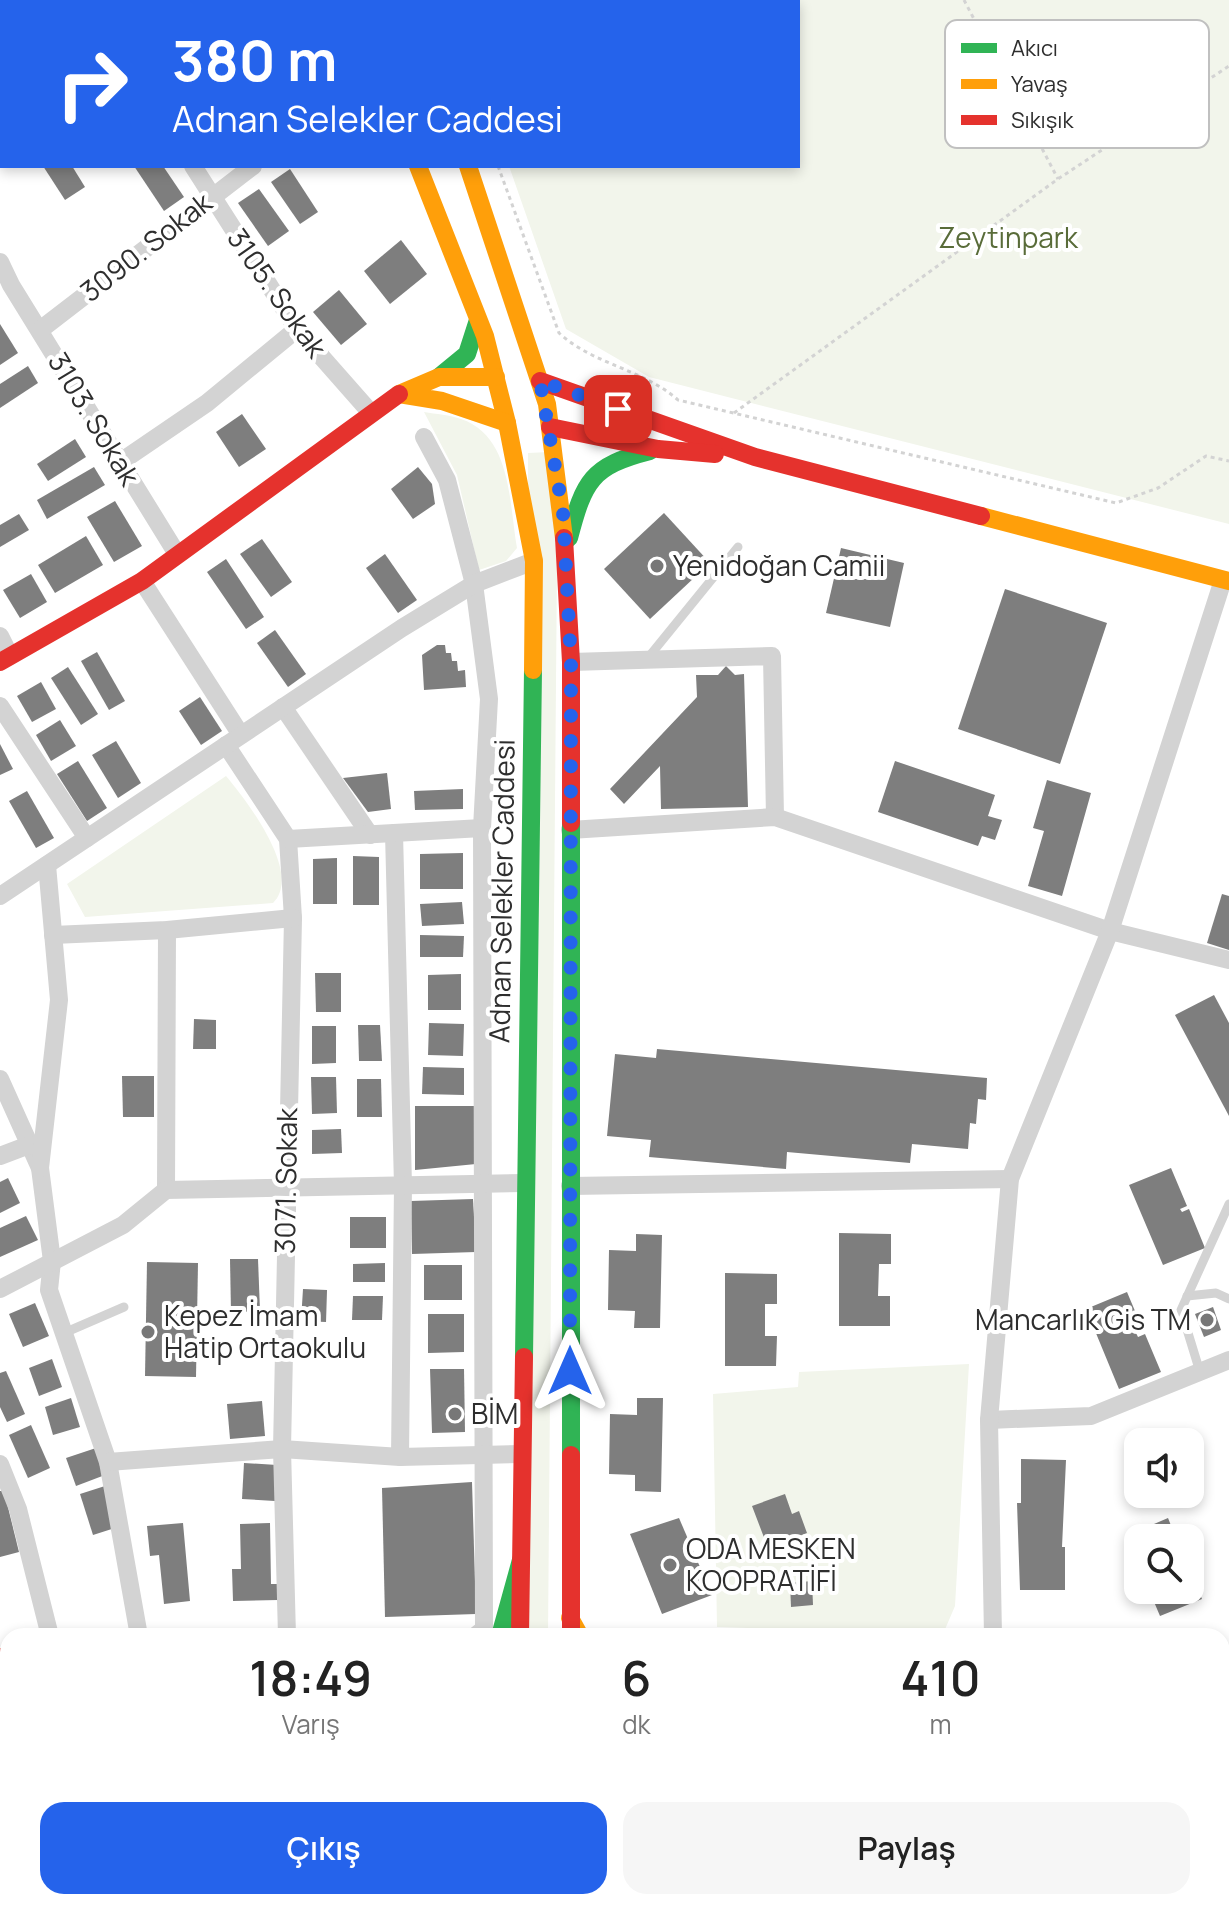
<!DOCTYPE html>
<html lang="tr">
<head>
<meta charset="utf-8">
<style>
	body { margin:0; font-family:Manrope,sans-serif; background:#f6f6f6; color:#222; height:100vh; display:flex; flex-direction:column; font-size:30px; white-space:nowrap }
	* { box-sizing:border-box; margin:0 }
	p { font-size:26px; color:#767676 }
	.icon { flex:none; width:44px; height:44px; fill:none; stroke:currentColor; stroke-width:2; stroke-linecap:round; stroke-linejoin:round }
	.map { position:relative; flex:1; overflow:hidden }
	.panel { position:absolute; left:0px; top:1628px; width:1230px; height:282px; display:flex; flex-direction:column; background:#fff; border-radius:24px 24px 0 0; box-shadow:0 4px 12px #0003 }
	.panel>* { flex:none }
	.top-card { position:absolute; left:0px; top:0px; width:800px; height:168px; box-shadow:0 4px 12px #0003; background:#2563eb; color:#fff; overflow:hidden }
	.buttons { position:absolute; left:1124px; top:1428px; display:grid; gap:16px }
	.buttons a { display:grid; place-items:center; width:80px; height:80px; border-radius:16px; background:#fff; box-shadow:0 4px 12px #0003; font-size:40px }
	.pin { position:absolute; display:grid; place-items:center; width:68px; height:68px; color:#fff; margin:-34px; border-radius:16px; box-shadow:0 4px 12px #0006 }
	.me { position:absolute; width:88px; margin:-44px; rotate:0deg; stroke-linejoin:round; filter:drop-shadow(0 0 6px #0008) }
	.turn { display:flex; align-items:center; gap:28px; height:168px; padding:0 40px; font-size:36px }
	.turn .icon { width:104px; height:104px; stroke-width:2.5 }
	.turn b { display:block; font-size:56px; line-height:68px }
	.eta { display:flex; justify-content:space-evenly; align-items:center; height:136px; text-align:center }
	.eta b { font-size:48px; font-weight:600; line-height:56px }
	.action { display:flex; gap:16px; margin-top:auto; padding:16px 40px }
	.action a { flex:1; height:92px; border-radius:24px; background:#2563eb; color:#fff; font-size:32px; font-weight:600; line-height:92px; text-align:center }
	.action a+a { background:#f6f6f6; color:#222 }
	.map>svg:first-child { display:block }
</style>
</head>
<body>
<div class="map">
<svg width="1229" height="1909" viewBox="0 0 1229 1909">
	<rect width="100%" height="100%" fill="#fff"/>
	<g fill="#f2f5eb">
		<path d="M451,0H1229V524L649,377L566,329L509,166H798V2Z"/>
		<path d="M424,412C436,414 450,415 461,419C512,436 509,504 517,548L506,561L479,570L457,475Z"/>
		<path d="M549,452L557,564L548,1636H529L528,453Z"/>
		<path d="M226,776C247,801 303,874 273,903L85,917L67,884Z"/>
		<path d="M969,1364L955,1606L943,1634L717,1627L713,1394L798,1387L799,1372Z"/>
		<path d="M1222,1750L1229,1751V1791H1222Z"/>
		<rect x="0" y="1805" width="8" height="31"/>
		<rect x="1222" y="1825" width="7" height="37"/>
		<path d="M171,1902H273L260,1909H164Z"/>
		<path d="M733,1902H805L803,1909H731Z"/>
	</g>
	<g fill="#7e7e7e">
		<path d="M43,166H72L85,187L65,200Z"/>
		<path d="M134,166H163L184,197L164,211Z"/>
		<path d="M290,169L318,212L300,224L271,182Z"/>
		<path d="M259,189L289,231L268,246L238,203Z"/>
		<path d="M401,240L427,274L390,304L364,271Z"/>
		<path d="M339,290L367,324L341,345L313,312Z"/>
		<path d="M0,324L18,353L0,365Z"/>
		<path d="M28,366L38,383L0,408V384Z"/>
		<path d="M242,414L266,449L239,467L216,432Z"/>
		<path d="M75,439L86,457L48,481L37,464Z"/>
		<path d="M94,467L105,485L47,519L37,500Z"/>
		<path d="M418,467L432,484L435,504L413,519L391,489Z"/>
		<path d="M115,501L142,546L114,562L87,517Z"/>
		<path d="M664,513L710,563L650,619L604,569Z"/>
		<path d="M19,514L29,530L0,547V525Z"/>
		<path d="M86,536L103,565L55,593L38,565Z"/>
		<path d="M262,539L292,582L271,597L240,554Z"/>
		<path d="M841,548L904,563L890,627L826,613Z"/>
		<path d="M385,554L417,600L398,613L366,568Z"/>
		<path d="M226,559L264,617L246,629L207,572Z"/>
		<path d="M31,574L47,602L20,618L3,590Z"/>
		<path d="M1005,589L1107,623L1060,764L958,729Z"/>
		<path d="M275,630L306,674L288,687L257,643Z"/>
		<path d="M437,645H445L446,653H451L452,661H457L458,671L465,670L466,687L424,690L422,655Z"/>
		<path d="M97,652L125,701L109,710L81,661Z"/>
		<path d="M726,666L735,675L744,674L748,807L661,809L660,766L624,804L610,789L697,697L696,675H718Z"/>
		<path d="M68,667L98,714L81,725L51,678Z"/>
		<path d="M41,682L56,709L32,722L17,696Z"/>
		<path d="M200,697L222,731L201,745L179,711Z"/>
		<path d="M60,720L76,746L51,761L36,735Z"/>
		<path d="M116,741L141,783L118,798L92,755Z"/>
		<path d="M0,744L13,769L0,775Z"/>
		<path d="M78,761L107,808L87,821L57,774Z"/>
		<path d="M895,761L995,795L988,816L1002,820L995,840L982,836L978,846L878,812Z"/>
		<path d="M387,773L391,809L368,812L343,778Z"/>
		<path d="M1047,780L1091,793L1062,896L1028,886L1044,831L1033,828Z"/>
		<path d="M463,789V809L415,810L414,791Z"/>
		<path d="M27,791L54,838L36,848L9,801Z"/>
		<path d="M463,853V889H420V854Z"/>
		<path d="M353,856L379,857V905H353Z"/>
		<path d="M337,858V904H313V859Z"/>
		<path d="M1222,894L1229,896V950L1207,943Z"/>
		<path d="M462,902L464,924L422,926L420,904Z"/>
		<path d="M420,935L464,936L463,957H420Z"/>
		<path d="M315,973H341V1012H316Z"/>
		<path d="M461,974V1010H428V975Z"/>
		<path d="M1214,995L1229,1023V1116L1175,1015Z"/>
		<path d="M194,1019L216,1020V1049H193Z"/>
		<path d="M429,1023L464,1024L463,1056L428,1055Z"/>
		<path d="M358,1025H380L382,1061H359Z"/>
		<path d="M312,1026H336V1063L312,1064Z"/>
		<path d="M657,1049L987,1078L986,1100L978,1099L976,1124L970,1123L968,1149L912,1144L910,1163L787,1152L786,1169L649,1157L651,1140L607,1136L615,1054L656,1058Z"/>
		<path d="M423,1067L464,1068V1095L422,1094Z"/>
		<path d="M122,1076H154V1117H123Z"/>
		<path d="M311,1077H336L337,1113L312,1114Z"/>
		<path d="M357,1079H381L382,1117H357Z"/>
		<path d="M415,1106H474L476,1164L415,1170Z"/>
		<path d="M341,1129L342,1153L312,1154V1130Z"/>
		<path d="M1171,1168L1187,1206L1180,1209L1182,1212L1189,1209L1205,1248L1163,1265L1129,1185Z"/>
		<path d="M8,1178L20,1203L0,1213V1182Z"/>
		<path d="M473,1199L476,1252L412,1254L411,1201Z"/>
		<path d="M26,1216L38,1240L0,1257V1228Z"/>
		<rect x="350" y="1217" width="36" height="31"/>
		<path d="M839,1233L891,1234V1264H879L878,1296H890V1326H839Z"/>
		<path d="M636,1234L662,1235L660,1328H634L635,1311L608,1310L609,1250L636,1251Z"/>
		<path d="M230,1259H258L260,1311L231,1312Z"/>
		<path d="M147,1262L198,1263L196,1377L145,1376Z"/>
		<path d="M385,1263V1282H353V1264Z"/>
		<rect x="424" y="1265" width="38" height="35"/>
		<path d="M725,1273L777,1274V1304H765V1336H777L776,1366H725Z"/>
		<path d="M303,1289L327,1290L326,1322L301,1321Z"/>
		<path d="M1127,1292L1143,1330L1136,1333L1138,1337L1145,1334L1161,1372L1119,1389L1086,1309Z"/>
		<path d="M353,1296H383L382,1320H352Z"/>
		<path d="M35,1303L49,1336L23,1347L9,1314Z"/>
		<path d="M1213,1307L1221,1330L1204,1337L1195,1314Z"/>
		<path d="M428,1314H464V1352L428,1353Z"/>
		<path d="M52,1359L62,1387L39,1396L29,1368Z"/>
		<path d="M430,1369H464L465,1432L432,1433Z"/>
		<path d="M6,1371L25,1414L7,1422L0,1407V1373Z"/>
		<path d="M71,1398L80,1427L53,1435L45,1407Z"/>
		<path d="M637,1398H663L661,1492L635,1491V1475L609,1474L610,1414L637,1415Z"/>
		<path d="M262,1401L265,1436L230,1439L227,1404Z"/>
		<path d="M31,1425L50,1468L28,1478L9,1435Z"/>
		<path d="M96,1448L105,1475L76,1486L66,1458Z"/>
		<path d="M1021,1459L1066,1460L1062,1547H1065V1590H1020L1017,1503H1021Z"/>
		<path d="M244,1463L277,1465L275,1501L242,1499Z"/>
		<path d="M472,1482L476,1614L385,1617L382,1488Z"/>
		<path d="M105,1486L118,1527L93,1535L80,1494Z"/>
		<path d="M0,1491H4L19,1552L0,1557Z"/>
		<path d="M785,1494L792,1514L799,1511L807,1533L768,1548L752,1506Z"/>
		<path d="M679,1518L712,1595L662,1614L630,1534Z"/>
		<path d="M1168,1518L1176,1538H1138V1563L1126,1536Z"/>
		<path d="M183,1523L190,1601L164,1604L159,1555L150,1556L147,1526Z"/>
		<path d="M270,1523L271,1584H278V1600L233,1601L232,1569H241L240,1524Z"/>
		<path d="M1190,1571L1202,1599L1160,1616L1149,1590H1190Z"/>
		<path d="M812,1581L813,1605L791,1607L790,1583Z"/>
		<path d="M385,1902H409L416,1909H378Z"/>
	</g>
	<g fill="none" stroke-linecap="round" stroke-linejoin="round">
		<g stroke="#d3d3d3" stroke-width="3" stroke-dasharray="4 4" stroke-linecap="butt">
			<path d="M437,0V2"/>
			<path d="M964,0L1058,179"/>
			<path d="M498,166L559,333C594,365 643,369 678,400L1116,503L1158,488L1206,456L1229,461"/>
			<path d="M734,413L1058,179L1229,66"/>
		</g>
		<g stroke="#d3d3d3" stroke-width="9">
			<path d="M647,659L738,547"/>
			<path d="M1187,1296L1216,1293L1229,1299"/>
			<path d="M64,1333L124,1307"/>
			<path d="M1200,1372L1181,1310L1229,1204"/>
			<path d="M38,1902L44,1909"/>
			<path d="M133,1909L141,1902"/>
		</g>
		<g stroke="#d3d3d3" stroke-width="18">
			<path d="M7,0L8,2"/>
			<path d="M143,0V2"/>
			<path d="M285,2L289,0"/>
			<path d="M0,151L2,150"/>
			<path d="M193,166L297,329L371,413"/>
			<path d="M0,262L11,285L177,554"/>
			<path d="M40,330L253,166"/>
			<path d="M424,437L447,480L474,584L489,699L482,828L484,1629L475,1636"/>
			<path d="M119,463L207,403L297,329"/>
			<path d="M142,581L241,735"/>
			<path d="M0,636L10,656"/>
			<path d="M571,662L772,656L775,817"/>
			<path d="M0,706L87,838"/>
			<path d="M283,707L370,835"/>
			<path d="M226,745L288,839L293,918L282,1449L287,1636"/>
			<path d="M570,830L775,817L1110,931L1229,960"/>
			<path d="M394,833L403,1185L400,1457"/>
			<path d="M288,839L482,828"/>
			<path d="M0,896L402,628L474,584L534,561"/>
			<path d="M53,935L167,930L293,918"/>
			<path d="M0,1079L40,1168L52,1261L49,1290L108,1462L139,1636"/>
			<path d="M0,1156L29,1145"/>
			<path d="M40,1168L59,1000L47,865"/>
			<path d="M570,1186L1010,1179"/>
			<path d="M166,1190L167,930"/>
			<path d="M0,1289L123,1225L166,1190L524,1183"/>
			<path d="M989,1420L1091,1416L1229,1360"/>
			<path d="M108,1462L282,1449L400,1457L522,1454"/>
			<path d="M0,1464L18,1509L50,1636"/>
			<path d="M993,1636L989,1420L1010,1179L1110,931L1223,580"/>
			<path d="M1222,1881H1229"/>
			<path d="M982,1902L983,1909"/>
			<path d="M1152,1902L1153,1909"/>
			<path d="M715,1909L717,1902"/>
			<path d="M811,1909L813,1902"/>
		</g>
		<g stroke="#30b455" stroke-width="18">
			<path d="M410,0L411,2"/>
			<path d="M439,377L467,354L478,320"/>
			<path d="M569,538C584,481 591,466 650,451"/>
			<path d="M571,823V1455"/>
			<path d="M524,1357L533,670"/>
			<path d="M500,1636L521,1560"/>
			<path d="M0,1712H8"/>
			<path d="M556,1902V1909"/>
		</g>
		<g stroke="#ff9f0a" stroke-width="18">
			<path d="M418,166L485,336L507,423L534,561L533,670"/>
			<path d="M468,166L547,404L564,538"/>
			<path d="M496,377H439L399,394L442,401L507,423"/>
			<path d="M981,516L1229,581"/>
			<path d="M570,1618L580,1636"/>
			<path d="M0,1782H8"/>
			<path d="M0,1852H8"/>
			<path d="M511,1902V1909"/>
		</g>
		<g stroke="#e5322d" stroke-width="18">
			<path d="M355,0V2"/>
			<path d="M540,381L755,457L981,516"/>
			<path d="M550,427L658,449L715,454"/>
			<path d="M564,538L571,662V823"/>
			<path d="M0,662L142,581L399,394"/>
			<path d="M571,1455V1636"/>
			<path d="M520,1636L524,1357"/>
			<path d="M0,1657H8"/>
			<path d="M1222,1674H1229"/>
			<path d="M1222,1727H1229"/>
			<path d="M1222,1807H1229"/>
			<path d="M448,1902L453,1909"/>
		</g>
		<g stroke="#bababa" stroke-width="2">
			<path d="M0,1741H8"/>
			<path d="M0,1757H8"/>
			<path d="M1222,1760H1229"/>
			<path d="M1222,1773H1229"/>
		</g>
	</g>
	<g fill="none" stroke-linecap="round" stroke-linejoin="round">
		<path stroke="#2563eb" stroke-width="14" stroke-dasharray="0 25.2" d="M570,1371L571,662L563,512L540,381L618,409"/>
	</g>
	<g fill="#777" stroke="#fff" stroke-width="3">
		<circle cx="657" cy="566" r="8"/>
		<circle cx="1207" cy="1320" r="8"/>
		<circle cx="148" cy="1332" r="8"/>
		<circle cx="455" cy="1414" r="8"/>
		<circle cx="670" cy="1565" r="8"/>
	</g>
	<g text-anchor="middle" stroke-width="8" stroke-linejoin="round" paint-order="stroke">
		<g font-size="28" fill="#596c39" stroke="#fff">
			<text x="1008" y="248">Zeytinpark</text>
		</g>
		<g font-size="28" fill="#2e2e2e" stroke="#fff">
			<text transform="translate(146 247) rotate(-38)" y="10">3090. Sokak</text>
			<text transform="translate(277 293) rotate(55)" y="10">3105. Sokak</text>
			<text transform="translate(94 419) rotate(59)" y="10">3103. Sokak</text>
			<text transform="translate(502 891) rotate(-89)" y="10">Adnan Selekler Caddesi</text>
			<text transform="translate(286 1181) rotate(-89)" y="10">3071. Sokak</text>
		</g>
		<g font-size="28" fill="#2e2e2e" stroke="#fff" text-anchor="start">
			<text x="673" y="576">Yenidoğan Camii</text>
			<text x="164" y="1326">Kepez İmam<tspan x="164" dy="32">Hatip Ortaokulu</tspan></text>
			<text x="1191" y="1330" text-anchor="end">Mancarlık Gis TM</text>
			<text x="471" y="1424">BİM</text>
			<text x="686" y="1559">ODA MESKEN<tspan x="686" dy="32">KOOPRATİFİ</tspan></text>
		</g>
	</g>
	<rect x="945" y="20" width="264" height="128" rx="12" fill="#fff" stroke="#c0c0c0" stroke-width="2"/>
	<rect x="961" y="43" width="36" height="10" fill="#30b455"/>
	<rect x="961" y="79" width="36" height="10" fill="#ff9f0a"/>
	<rect x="961" y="115" width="36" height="10" fill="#e5322d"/>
	<g font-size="22" fill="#2e2e2e">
		<text x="1011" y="56">Akıcı</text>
		<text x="1011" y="92">Yavaş</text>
		<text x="1011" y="128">Sıkışık</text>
	</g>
</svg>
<div class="buttons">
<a><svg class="icon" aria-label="sound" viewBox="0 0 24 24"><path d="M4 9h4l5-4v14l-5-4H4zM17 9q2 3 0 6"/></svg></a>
<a><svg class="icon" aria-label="search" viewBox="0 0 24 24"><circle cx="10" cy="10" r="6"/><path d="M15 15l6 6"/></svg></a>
</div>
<div class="pin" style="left:618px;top:409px;background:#d93025"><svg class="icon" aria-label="arrive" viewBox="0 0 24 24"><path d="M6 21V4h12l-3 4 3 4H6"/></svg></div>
<svg class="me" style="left:570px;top:1371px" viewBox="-20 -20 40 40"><path d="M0-17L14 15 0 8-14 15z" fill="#2563eb" stroke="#fff" stroke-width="4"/></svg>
<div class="top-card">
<div class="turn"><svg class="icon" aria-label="right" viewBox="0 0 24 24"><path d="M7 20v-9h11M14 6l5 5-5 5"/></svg><div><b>380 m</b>Adnan Selekler Caddesi</div></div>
</div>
<section class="panel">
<div class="eta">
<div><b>18:49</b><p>Varış</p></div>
<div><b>6</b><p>dk</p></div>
<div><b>410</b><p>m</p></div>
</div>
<div class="action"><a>Çıkış</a><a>Paylaş</a></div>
</section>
</div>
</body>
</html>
